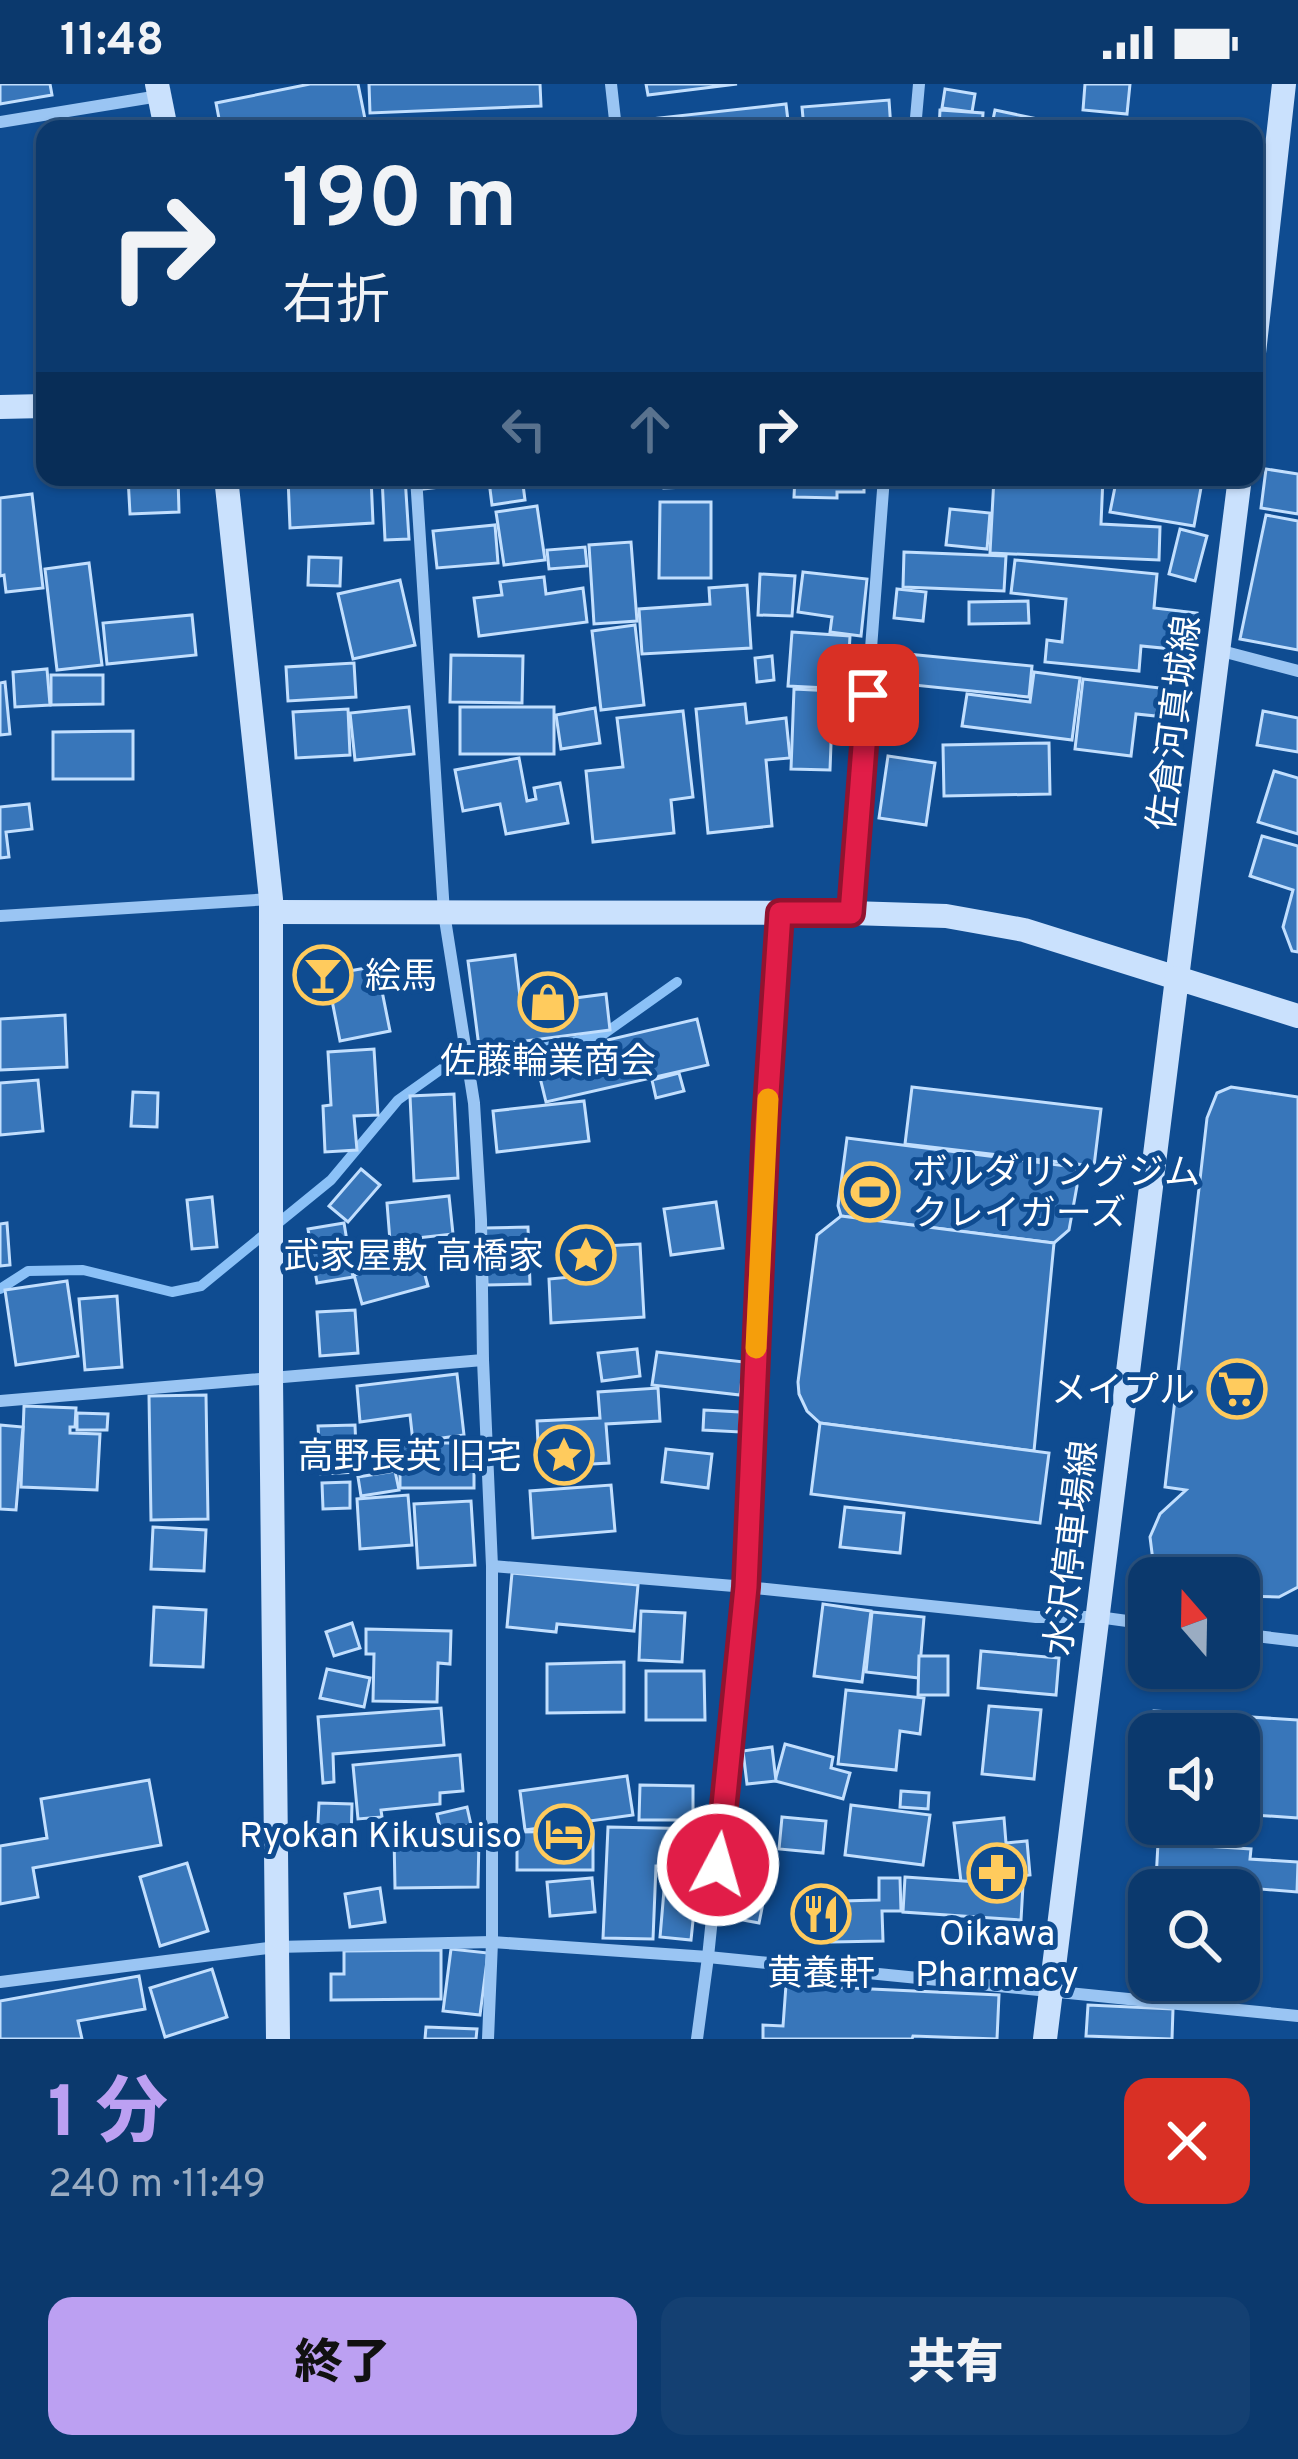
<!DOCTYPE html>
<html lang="ja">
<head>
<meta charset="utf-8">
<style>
	body { margin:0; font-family:Overpass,"Noto Sans JP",sans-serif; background:#144072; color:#f1f3f6; height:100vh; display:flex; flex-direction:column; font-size:45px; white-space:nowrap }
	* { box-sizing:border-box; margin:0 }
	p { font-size:39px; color:#9aacc2 }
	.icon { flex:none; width:66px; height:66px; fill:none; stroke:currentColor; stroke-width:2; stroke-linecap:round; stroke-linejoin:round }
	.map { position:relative; height:1955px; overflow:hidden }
	.drawer { display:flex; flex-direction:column; background:#0b396d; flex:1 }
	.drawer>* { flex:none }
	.hud { position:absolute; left:36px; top:36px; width:1227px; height:366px; border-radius:24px; box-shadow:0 3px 9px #0004,0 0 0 3px #2b5380; background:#0b396d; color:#f1f3f6; overflow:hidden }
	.needle { width:78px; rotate:340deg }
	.fabs { position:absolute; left:1128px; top:1473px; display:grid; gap:24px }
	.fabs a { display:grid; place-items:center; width:132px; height:132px; border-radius:24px; background:#0b396d; box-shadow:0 3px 9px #0004,0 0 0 3px #2b5380; font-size:60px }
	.pin { position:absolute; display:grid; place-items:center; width:102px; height:102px; color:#fff; margin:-51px; border-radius:24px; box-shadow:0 6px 18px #0006 }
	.me { position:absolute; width:132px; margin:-66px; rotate:6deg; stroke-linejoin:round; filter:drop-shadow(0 0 9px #0008) }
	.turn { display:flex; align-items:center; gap:42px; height:252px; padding:0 48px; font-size:54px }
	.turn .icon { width:156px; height:156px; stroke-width:2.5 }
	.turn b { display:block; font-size:84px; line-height:102px }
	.lanes { display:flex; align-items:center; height:114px; padding:0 48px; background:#0003; justify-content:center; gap:60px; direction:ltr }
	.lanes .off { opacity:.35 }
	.round { display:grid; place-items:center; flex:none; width:126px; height:126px; border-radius:24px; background:#144072 }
	.headline { display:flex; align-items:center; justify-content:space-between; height:204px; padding:0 48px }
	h1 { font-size:72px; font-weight:800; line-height:90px; color:#bca0f2 }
	.primary-button { display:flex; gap:24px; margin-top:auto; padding:24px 48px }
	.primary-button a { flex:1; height:138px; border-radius:24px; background:#bca0f2; color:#111; font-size:48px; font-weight:800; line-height:138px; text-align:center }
	.primary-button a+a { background:#144072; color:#f1f3f6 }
	.status { display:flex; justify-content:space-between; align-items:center; height:84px; padding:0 60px; background:#0b396d; direction:ltr }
	.status svg { height:33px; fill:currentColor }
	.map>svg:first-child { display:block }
</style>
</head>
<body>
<div class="status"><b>11:48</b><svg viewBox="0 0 49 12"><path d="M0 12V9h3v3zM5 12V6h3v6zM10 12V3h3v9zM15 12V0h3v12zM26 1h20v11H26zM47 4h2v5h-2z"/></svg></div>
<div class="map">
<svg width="1298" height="1955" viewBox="0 0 1298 1955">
	<rect width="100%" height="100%" fill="#0f4c91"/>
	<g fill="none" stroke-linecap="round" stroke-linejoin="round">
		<path stroke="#8bc1f7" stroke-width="10" d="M0,1205L28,1187L83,1186L172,1208L201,1202L331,1096L398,1016L443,984L601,952L677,898"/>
	</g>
	<g fill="#3876ba" stroke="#c2dffe" stroke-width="3">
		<path d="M0,0H50L52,11L0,20Z"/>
		<path d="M310,0H358L367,45H221L216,19Z"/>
		<path d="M369,0H540L541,22L370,29Z"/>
		<path d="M646,0H737L648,11Z"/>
		<path d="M1085,0H1130L1127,30L1083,26Z"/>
		<path d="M945,5L975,10L972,28L942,24Z"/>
		<path d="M889,16L891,45H804L802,23Z"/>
		<path d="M786,20L789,45H642L641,36Z"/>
		<path d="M940,26L983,29L982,45H939Z"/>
		<path d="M995,26L1047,37L1046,45H991Z"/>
		<path d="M1266,385L1298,390V430L1261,424Z"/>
		<path d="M128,393H178L179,428L130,430Z"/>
		<path d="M288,393H371L373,439L290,444Z"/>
		<path d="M382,393H405L409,455L385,456Z"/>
		<path d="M421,393H522L525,416L492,421L489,397L423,405Z"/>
		<path d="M664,393H713V402L664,404Z"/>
		<path d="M795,393H864V408H837V414L794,413Z"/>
		<path d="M994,393H1103L1101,440L1160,443L1159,476L990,469Z"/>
		<path d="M1117,393H1203L1194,442L1110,428Z"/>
		<path d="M32,410L43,504L6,508L4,491L0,492V414Z"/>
		<path d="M660,418H711V494H659Z"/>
		<path d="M537,422L545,476L504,481L496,428Z"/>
		<path d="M950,425L990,429L987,465L946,461Z"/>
		<path d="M1266,431L1298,437V566L1240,555Z"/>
		<path d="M495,441L498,479L437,484L433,447Z"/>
		<path d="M1180,445L1207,452L1195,497L1169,490Z"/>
		<path d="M631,458L637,537L594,540L589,461Z"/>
		<path d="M585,463L587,482L549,485L547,466Z"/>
		<path d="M904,468L1006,472L1004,507L903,503Z"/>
		<path d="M309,473L341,474L340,502L308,501Z"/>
		<path d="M1015,476L1157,490L1154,524L1197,529L1193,567L1141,562L1139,587L1045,578L1047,556L1062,558L1066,515L1011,509Z"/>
		<path d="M89,479L102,581L57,586L45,485Z"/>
		<path d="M803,488L867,495L861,552L830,548L832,533L798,528Z"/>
		<path d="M760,490L795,492L792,532L758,531Z"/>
		<path d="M544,493L546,510L583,504L587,538L479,552L474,514L502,511L500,498Z"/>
		<path d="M400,496L415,561L353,575L338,510Z"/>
		<path d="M747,501L751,564L642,570L639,525L710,520L709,504Z"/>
		<path d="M897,505L926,508L923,537L894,534Z"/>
		<path d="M1028,517L1029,539L969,540V518Z"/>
		<path d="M192,531L196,571L107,580L103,539Z"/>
		<path d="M635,541L644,621L601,626L592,547Z"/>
		<path d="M792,548L850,552L847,605L788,602Z"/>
		<path d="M897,569L1032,582L1029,613L894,599Z"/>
		<path d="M451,571L523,572L522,619L450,618Z"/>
		<path d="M772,572L774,596L757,598L755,574Z"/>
		<path d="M354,579L356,613L288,617L286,583Z"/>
		<path d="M47,585L50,621L15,623L13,588Z"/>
		<path d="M1034,588L1080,594L1072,656L962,642L967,610L1030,618Z"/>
		<path d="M51,591H103V620L51,621Z"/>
		<path d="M1083,595L1160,604L1156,632L1136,630L1131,672L1075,665Z"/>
		<path d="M5,598L10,650L0,651V599Z"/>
		<path d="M794,605L833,607L830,686L791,685Z"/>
		<path d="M745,620L747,639L786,634L790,674L766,676L772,742L708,749L696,625Z"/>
		<path d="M409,623L414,670L355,676L350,629Z"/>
		<rect x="460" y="623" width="94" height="47"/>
		<path d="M595,624L600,659L561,665L556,631Z"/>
		<path d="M348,625L350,671L296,674L293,628Z"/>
		<path d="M683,627L693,713L671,716L674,749L593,758L586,687L623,683L617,634Z"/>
		<path d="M1263,627L1298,634V668L1257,661Z"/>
		<path d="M133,647V695H53V648Z"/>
		<path d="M1049,659L1050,710L944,712L943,661Z"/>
		<path d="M888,672L935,679L926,741L879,734Z"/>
		<path d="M519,674L527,717L536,715L534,704L560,699L568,739L506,750L500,720L463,727L455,686Z"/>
		<path d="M1274,687L1298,694V750L1258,738Z"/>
		<path d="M29,720L32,745L6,748L9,773L0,774V723Z"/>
		<path d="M1262,752L1298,762V868L1292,867L1283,843L1293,806L1250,792Z"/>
		<path d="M515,871L521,921L606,910L610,946L479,963L468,877Z"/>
		<path d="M377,882L390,947L340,957L327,891Z"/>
		<path d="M65,931L67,983L0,986V935Z"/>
		<path d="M697,935L708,981L546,1018L535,973Z"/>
		<path d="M374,965L378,1031L354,1032L357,1066L325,1068L323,1022L331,1021L328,968Z"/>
		<path d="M679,989L684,1007L656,1014L652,996Z"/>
		<path d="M38,996L43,1047L0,1051V999Z"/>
		<path d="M912,1003L1101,1025L1094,1082L905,1060Z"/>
		<path d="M1231,1003L1298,1013V1503L1279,1513L1239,1512V1494H1161L1153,1477L1150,1453L1160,1430L1186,1406L1165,1403L1207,1034L1217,1009Z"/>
		<path d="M133,1008L158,1009L157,1043L131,1042Z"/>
		<path d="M454,1010L458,1094L414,1097L410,1012Z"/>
		<path d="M584,1017L589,1057L497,1068L493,1027Z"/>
		<path d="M847,1054L1074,1083L1077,1102L1069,1146L1054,1159L841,1132L838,1122Z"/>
		<path d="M361,1085L380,1101L348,1138L329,1122Z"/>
		<path d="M449,1112L453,1150L390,1157L387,1119Z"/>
		<path d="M212,1113L217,1163L192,1165L187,1116Z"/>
		<path d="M716,1118L723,1164L671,1171L664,1125Z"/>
		<path d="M841,1132L1054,1159L1034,1367L820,1339L807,1327L799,1310L798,1298L817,1151Z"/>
		<path d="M7,1139L10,1181L0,1182V1140Z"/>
		<path d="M344,1139L353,1193L317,1199L308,1145Z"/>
		<path d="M528,1143L530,1200L487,1201L485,1144Z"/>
		<path d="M640,1160L644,1233L551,1239L549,1195L571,1193L570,1164Z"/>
		<path d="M420,1173L428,1202L362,1220L354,1191Z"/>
		<path d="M67,1197L78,1272L16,1281L5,1206Z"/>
		<path d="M117,1212L122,1283L85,1286L79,1215Z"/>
		<path d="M355,1226L358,1269L320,1272L317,1228Z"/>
		<path d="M637,1265L640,1292L602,1297L598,1269Z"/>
		<path d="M657,1268L744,1278L740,1311L652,1301Z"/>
		<path d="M457,1290L464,1351L413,1358L410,1331L360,1338L357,1302Z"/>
		<path d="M658,1304L660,1337L606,1340L609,1379L539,1383L537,1337L600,1334L598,1308Z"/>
		<path d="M206,1311L208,1435L151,1436L149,1312Z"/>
		<path d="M24,1322L76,1324L75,1343H70V1349L100,1350L97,1406L21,1403Z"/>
		<path d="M704,1326L740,1328V1348L703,1346Z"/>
		<path d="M77,1329L108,1330L107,1346H77Z"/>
		<path d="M820,1339L1049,1369L1040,1439L811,1410Z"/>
		<path d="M0,1341L23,1343L16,1426L0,1425Z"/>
		<path d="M355,1341L357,1388L321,1390L318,1342Z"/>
		<path d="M426,1359H474V1404H400V1362Z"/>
		<path d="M666,1365L712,1370L708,1404L662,1398Z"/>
		<path d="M395,1387L399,1406L361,1412L358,1393Z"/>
		<path d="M350,1398V1424L323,1425L322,1399Z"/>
		<path d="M611,1401L615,1447L533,1454L530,1407Z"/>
		<path d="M408,1411L412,1461L360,1465L357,1415Z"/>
		<path d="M471,1417L475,1481L418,1484L414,1420Z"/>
		<path d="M845,1423L904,1429L900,1469L840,1463Z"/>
		<path d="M153,1443L206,1446L204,1487L151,1485Z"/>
		<path d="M512,1489L638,1501L634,1547L557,1540L556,1548L507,1543Z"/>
		<path d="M823,1520L871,1527L862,1598L814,1592Z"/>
		<path d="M154,1523L206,1526L203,1583L151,1581Z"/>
		<path d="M641,1527L685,1529L682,1578L639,1576Z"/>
		<path d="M872,1528L924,1533L919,1594L866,1588Z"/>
		<path d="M352,1539L360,1564L334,1572L326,1548Z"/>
		<path d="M366,1545L451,1547L450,1580L438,1579L437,1618L373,1617L374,1570H366Z"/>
		<path d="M981,1567L1059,1574L1056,1611L978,1604Z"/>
		<path d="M919,1572H948V1611H918Z"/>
		<path d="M624,1578V1628L547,1629V1580Z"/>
		<path d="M327,1585L370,1594L364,1623L320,1614Z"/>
		<path d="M646,1587H704L705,1636H646Z"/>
		<path d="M846,1606L924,1614L920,1650L900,1647L896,1686L838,1680Z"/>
		<path d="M989,1622L1041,1626L1034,1695L982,1690Z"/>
		<path d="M441,1624L444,1661L333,1670L334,1698L323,1699L318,1633Z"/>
		<path d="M1154,1627L1298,1636V1734L1239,1730V1650H1152Z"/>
		<path d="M785,1660L833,1673L831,1684L850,1689L843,1715L775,1697Z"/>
		<path d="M772,1663L776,1697L747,1700L743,1667Z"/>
		<path d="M460,1671L463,1707L440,1709V1720L381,1726L382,1733L358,1735L353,1681Z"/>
		<path d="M627,1692L633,1731L525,1746L520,1707Z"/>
		<path d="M149,1696L161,1761L33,1784L38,1813L0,1820V1762L47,1754L41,1715Z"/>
		<path d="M640,1701L693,1702V1736H639Z"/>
		<path d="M901,1707L929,1709L928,1725L900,1723Z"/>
		<path d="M319,1719L352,1720L351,1759L317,1757Z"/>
		<path d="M851,1721L930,1731L923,1781L845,1771Z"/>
		<path d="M467,1723L471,1741L441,1748L437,1730Z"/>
		<path d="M782,1733L826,1737L823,1769L779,1765Z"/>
		<path d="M1004,1734L1006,1759L1027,1757L1030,1791L961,1798L954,1739Z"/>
		<path d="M608,1743L707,1745L706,1783L656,1782L653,1855L603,1854Z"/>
		<path d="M593,1747V1786H517V1748Z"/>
		<path d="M394,1752H479L478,1803L395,1804Z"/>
		<path d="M1158,1759L1251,1765L1250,1775L1298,1778L1297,1808L1261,1805L1257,1852L1239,1851V1806H1149V1844L1131,1843L1135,1794L1156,1796Z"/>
		<path d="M727,1771L771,1779L759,1839L716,1831Z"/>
		<path d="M187,1779L208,1847L160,1862L140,1793Z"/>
		<path d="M905,1793L1023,1801L1021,1836L903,1828Z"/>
		<path d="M592,1794L595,1828L550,1832L547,1798Z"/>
		<path d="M879,1794H900L901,1827H882L883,1857L832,1858V1839L805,1840L804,1818L879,1816Z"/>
		<path d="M665,1795L697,1798L691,1856L660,1853Z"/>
		<path d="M380,1804L385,1838L350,1843L345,1810Z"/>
		<path d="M451,1865L488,1869L480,1931L443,1927Z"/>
		<path d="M441,1866V1915L331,1916V1890H344V1867Z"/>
		<path d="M212,1885L227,1933L165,1953L150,1904Z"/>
		<path d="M139,1892L145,1925L78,1937L82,1955H0V1917Z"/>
		<path d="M786,1901L999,1911L997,1955L913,1952L912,1955H763V1941L783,1942Z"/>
		<path d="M1088,1921L1173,1925L1172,1955L1086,1952Z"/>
		<path d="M426,1943L477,1945L476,1955H425Z"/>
	</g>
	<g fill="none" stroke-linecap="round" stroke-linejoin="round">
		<g stroke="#9ac5f3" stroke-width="12">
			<path d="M611,0L616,45"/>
			<path d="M0,38L159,12"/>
			<path d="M915,45L919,0"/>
			<path d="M416,393L444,829L474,1019L481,1136L483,1276L492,1482V1858L488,1955"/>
			<path d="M1218,566L1298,587"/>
			<path d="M851,828L884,393"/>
			<path d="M0,832L271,815"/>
			<path d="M0,1317L483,1276"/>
			<path d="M492,1482L746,1503L1036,1533H1098L1149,1540"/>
			<path d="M1239,1550L1298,1557"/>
			<path d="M0,1898L276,1863L492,1858L708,1873L1298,1932"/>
			<path d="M697,1955L708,1873L746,1503L766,1040L780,829"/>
		</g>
		<g stroke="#cae1fd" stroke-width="24">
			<path d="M157,0L166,45"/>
			<path d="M1254,269L1284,0"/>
			<path d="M0,323L45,322"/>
			<path d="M226,393L271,815V1295L278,1955"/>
			<path d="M271,828L851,829L946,832L1024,846L1177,894L1240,393"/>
			<path d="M1045,1955L1177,894L1298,932"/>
		</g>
	</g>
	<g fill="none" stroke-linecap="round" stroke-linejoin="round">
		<g stroke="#92132f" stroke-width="30">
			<path id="route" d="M718,1781L746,1503L766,1040L780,829H851L868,611"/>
		</g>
		<use href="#route" stroke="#e11d48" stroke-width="21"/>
		<path stroke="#f59e0b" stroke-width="21" d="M756,1264L768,1015"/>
	</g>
	<defs>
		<g id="bar-ring" transform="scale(3)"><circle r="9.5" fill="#0f4c91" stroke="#ffcb5d" stroke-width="1.5"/><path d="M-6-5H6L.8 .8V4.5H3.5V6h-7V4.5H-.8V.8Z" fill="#ffcb5d"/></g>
		<g id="shop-ring" transform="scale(3)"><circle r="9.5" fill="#0f4c91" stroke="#ffcb5d" stroke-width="1.5"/><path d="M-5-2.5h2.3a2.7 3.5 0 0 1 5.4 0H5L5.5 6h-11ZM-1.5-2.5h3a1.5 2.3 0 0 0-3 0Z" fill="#ffcb5d"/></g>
		<g id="stadium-ring" transform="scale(3)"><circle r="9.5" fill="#0f4c91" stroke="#ffcb5d" stroke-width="1.5"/><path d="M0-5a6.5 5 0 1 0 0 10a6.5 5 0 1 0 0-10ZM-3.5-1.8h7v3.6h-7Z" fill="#ffcb5d"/></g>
		<g id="sight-ring" transform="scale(3)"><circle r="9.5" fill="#0f4c91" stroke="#ffcb5d" stroke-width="1.5"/><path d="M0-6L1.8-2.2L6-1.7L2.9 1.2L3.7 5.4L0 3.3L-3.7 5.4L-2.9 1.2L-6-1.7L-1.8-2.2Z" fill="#ffcb5d"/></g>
		<g id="supermarket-ring" transform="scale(3)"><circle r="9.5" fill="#0f4c91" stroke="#ffcb5d" stroke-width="1.5"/><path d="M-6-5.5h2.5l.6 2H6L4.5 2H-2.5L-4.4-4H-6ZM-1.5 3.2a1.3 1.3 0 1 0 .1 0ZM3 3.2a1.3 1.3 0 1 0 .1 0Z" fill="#ffcb5d"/></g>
		<g id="hotel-ring" transform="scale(3)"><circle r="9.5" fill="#0f4c91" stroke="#ffcb5d" stroke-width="1.5"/><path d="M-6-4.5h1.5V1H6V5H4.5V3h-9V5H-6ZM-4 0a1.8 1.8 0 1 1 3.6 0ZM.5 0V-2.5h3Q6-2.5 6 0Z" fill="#ffcb5d"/></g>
		<g id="pharmacy-ring" transform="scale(3)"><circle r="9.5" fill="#0f4c91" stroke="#ffcb5d" stroke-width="1.5"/><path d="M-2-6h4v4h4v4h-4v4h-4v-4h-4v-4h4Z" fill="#ffcb5d"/></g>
		<g id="restaurant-ring" transform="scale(3)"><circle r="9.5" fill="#0f4c91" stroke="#ffcb5d" stroke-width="1.5"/><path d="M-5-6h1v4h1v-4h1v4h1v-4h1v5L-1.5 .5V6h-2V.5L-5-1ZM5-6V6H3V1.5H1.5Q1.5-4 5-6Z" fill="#ffcb5d"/></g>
	</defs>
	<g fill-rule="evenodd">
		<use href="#bar-ring" x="323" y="891"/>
		<use href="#shop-ring" x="548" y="918"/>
		<use href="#stadium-ring" x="870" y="1108"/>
		<use href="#sight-ring" x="586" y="1171"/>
		<use href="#supermarket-ring" x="1237" y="1305"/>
		<use href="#sight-ring" x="564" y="1371"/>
		<use href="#hotel-ring" x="564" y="1750"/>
		<use href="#pharmacy-ring" x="997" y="1789"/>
		<use href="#restaurant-ring" x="821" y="1830"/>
	</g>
	<g text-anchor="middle" stroke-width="10" stroke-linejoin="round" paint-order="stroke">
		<g font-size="36" fill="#fff" stroke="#0f4c91">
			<text transform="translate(1173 639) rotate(-83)" y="13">佐倉河真城線</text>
			<text transform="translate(1070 1464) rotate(-83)" y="13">水沢停車場線</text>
		</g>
		<g font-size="36" fill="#fff" stroke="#0f4c91" text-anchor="end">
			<text x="365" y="904" text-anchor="start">絵馬</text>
			<text x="548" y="989" text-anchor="middle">佐藤輪業商会</text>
			<text x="912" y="1100" text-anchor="start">ボルダリングジム<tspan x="912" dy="41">クレイガーズ</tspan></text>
			<text x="544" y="1184">武家屋敷 高橋家</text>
			<text x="1195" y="1318">メイプル</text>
			<text x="522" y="1384">高野長英 旧宅</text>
			<text x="522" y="1763">Ryokan Kikusuiso</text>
			<text x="997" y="1861" text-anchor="middle">Oikawa<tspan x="997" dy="41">Pharmacy</tspan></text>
			<text x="821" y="1901" text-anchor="middle">黄養軒</text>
		</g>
	</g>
</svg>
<div class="fabs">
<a><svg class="needle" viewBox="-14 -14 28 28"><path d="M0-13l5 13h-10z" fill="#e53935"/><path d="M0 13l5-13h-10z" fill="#9aacc2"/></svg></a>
<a><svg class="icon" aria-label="sound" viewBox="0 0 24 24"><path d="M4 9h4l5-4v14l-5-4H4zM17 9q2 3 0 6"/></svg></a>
<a><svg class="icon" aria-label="search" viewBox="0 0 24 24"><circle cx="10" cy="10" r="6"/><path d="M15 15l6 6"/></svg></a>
</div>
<div class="pin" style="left:868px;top:611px;background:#d93025"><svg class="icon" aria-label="arrive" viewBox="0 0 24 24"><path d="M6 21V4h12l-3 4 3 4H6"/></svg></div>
<svg class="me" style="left:718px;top:1781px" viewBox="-20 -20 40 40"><circle r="17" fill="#e11d48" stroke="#fff" stroke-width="3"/><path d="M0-11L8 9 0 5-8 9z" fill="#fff"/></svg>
<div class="hud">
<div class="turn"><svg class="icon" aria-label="right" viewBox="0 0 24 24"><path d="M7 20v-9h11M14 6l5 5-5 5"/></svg><div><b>190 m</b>右折</div></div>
<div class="lanes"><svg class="icon off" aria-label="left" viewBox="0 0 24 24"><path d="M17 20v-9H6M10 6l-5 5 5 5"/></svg><svg class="icon off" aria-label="ahead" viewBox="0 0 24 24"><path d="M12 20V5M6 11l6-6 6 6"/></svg><svg class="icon" aria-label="right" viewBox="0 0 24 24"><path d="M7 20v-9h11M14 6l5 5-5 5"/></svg></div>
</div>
</div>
<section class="drawer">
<div class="headline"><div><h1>1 分</h1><p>240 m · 11:49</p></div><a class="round" style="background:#d93025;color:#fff"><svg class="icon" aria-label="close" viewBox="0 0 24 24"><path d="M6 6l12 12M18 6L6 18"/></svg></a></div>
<div class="primary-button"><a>終了</a><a>共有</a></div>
</section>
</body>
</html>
